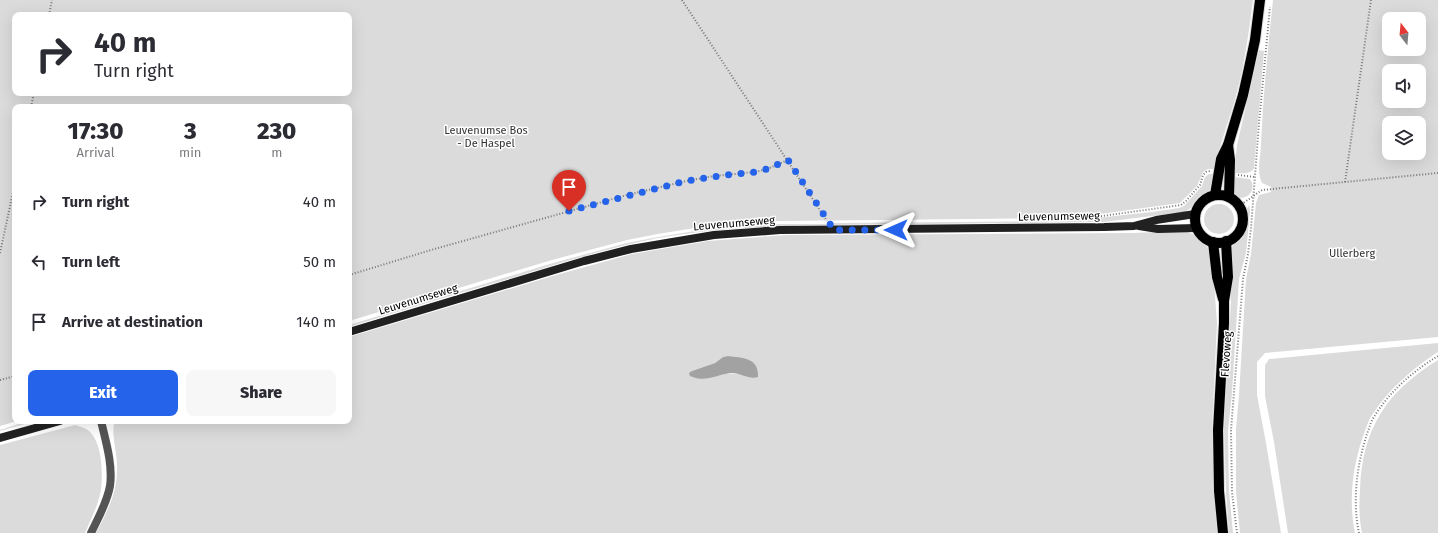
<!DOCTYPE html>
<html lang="en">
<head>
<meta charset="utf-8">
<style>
	body { margin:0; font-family:"Fira Sans",sans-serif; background:#f7f7f7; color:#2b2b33; height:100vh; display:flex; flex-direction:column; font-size:15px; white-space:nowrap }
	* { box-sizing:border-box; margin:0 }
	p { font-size:13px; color:#7c7c81 }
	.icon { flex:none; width:22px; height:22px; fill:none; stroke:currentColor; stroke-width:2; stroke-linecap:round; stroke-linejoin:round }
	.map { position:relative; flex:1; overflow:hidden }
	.sheet { position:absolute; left:12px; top:104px; width:340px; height:320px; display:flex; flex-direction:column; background:#fff; border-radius:8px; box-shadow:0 4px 16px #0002 }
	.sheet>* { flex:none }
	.top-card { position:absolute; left:12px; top:12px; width:340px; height:84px; border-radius:8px; box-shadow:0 4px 16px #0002; background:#fff; color:#2b2b33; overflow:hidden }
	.needle { width:26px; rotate:344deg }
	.fabs { position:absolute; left:1382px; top:12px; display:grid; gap:8px }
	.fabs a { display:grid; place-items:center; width:44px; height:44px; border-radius:8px; background:#fff; box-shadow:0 4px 16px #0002; font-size:20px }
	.pin { position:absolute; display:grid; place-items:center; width:34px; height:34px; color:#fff; margin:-41px -17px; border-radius:50% 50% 50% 0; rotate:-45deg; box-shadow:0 0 4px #0007 }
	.pin .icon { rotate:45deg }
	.me { position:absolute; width:44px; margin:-22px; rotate:270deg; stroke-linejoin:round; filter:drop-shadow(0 0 3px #0008) }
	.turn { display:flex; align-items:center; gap:14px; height:84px; padding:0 16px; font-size:18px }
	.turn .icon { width:52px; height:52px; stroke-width:2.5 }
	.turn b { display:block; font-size:28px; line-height:34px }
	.eta { display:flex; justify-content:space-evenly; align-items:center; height:68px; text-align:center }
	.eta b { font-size:24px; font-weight:800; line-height:28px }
	.action { display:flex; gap:8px; margin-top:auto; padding:8px 16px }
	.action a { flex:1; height:46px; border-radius:8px; background:#2563eb; color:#fff; font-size:16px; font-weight:800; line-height:46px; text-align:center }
	.action a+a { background:#f7f7f7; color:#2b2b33 }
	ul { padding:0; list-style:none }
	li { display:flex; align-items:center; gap:12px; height:60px; padding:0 16px }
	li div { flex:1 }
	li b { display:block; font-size:15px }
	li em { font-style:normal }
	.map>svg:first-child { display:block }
</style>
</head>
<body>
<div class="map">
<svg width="1438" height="533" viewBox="0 0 1438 533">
	<rect width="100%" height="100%" fill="#fff"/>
	<g fill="#dbdbdb" fill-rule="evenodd">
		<path d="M0,0H1253C1249,31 1245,61 1237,92C1230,118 1220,142 1215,169H1208L1203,172L1197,186L1180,203L1100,214L1067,218L779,221L745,222L707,226L658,234L627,240L552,260L349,321V107H15V421H17L0,426ZM15,15H349V93H15Z"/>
		<path d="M1273,0H1438V337L1265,353L1257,362V395L1266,443L1281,533H1240L1236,492V429L1239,395L1246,279L1251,254L1256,203L1259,195L1271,192V187L1262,183C1256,170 1261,157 1261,144C1263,96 1268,48 1273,0ZM1389,19H1419V49H1389ZM1389,71H1419V101H1389ZM1389,123H1419V153H1389Z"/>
		<path d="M1259,50L1264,51L1254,168C1250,175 1242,173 1234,173L1237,145Z"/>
		<path d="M1209,174H1215L1212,187L1210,190L1198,199L1191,208L1185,212L1177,213L1103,222L833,225L832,223L1068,221L1152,212L1179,208L1184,206L1202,186L1205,177Z"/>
		<path d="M1234,177L1250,179C1257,189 1248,201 1237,197L1234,192Z"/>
		<circle cx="1219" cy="219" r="15"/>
		<path d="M1249,205L1250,211L1246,253L1239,279L1232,393L1228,430L1229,491L1233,533H1229L1226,492L1224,430L1231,300V249L1244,230L1247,218L1246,211Z"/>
		<path d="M780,224H826L827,225C770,226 714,228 658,238C608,248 560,263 512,278C457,294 403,310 349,327V325L553,263L627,243L658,237L707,229Z"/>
		<path d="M1183,231C1195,233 1206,242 1211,254L1215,296L1217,323L1212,430L1214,493L1217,533H96C107,511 117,495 117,469C118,455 110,432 115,421H349V337L556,275L632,254L708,241L786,235L1132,233ZM728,356L752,361L738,374L692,371L715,363L723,357Z"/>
		<path d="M1438,343V352C1412,369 1389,389 1372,415C1369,419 1367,426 1365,431C1353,463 1348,499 1355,533H1288L1274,442L1265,396V365L1269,359Z"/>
		<path d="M1438,360V533H1362C1359,518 1359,505 1360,490C1362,429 1386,392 1438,360Z"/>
		<path d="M28,421H35L0,431V430Z"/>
		<path d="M75,425C81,427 87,428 91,433C102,445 103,474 101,489C99,504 91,519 85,533H0V445Z"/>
	</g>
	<path fill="#a2a2a2" d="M728,356C742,358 759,357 758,377C749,380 740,372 730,373C715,375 706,383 690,376L689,373L692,371L715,363L723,357Z"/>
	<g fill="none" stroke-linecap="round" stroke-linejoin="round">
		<g stroke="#dbdbdb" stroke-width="12">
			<g id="primary">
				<path d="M1228,145L1230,160L1229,197"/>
				<path d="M1215,195L1221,159L1228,145L1243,95L1249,68L1255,40L1260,0"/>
				<circle cx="1219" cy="219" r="24"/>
				<path d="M1213,242L1217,277L1223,299"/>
				<path d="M1223,533L1219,491L1218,430L1224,323V301L1228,277L1226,241"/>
			</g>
		</g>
		<g stroke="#767676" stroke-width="2" stroke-dasharray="1 2" stroke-linecap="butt">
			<path d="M682,0L827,221"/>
			<path d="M49,15L52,0"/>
			<path d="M31,107L34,93"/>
			<path d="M1238,175L1255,177"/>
			<path d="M1345,182L1371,0"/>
			<path d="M1239,206L1262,190L1438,173"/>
			<path d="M1095,217L1181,205L1186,201L1200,185L1203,175L1206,172L1210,171"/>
			<path d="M0,253L15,183"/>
			<path d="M349,275L431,250L627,195L686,181L714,176L755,172L767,169L788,160"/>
			<path d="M0,380L15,376"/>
			<path d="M1237,533L1232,492L1231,430L1243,279L1248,254L1251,228L1259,123L1270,7"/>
			<path d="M1359,533C1352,500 1357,463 1368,431C1370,426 1371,421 1374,417C1389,392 1413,371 1438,356"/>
		</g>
		<path stroke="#545454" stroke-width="8" d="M91,533C98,518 107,503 110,486C113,465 106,442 101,421"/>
		<g stroke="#212121" stroke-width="8">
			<path d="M1139,226L1158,229L1196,228"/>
			<path d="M349,332L584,261L631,249L714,235L780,230L1104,227L1134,226L1156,220L1195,214"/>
			<path d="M0,438L60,421"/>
		</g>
		<use href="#primary" stroke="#000" stroke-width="10"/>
	</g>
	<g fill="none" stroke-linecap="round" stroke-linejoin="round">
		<path stroke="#2563eb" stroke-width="7" stroke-dasharray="0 12.6" d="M569,211L686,181L725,175L755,172L767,169L788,160L834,230H896"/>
	</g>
	<g text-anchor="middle" stroke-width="3" stroke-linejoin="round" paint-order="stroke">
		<g font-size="11" fill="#323232" stroke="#fff">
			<text x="486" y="134">Leuvenumse Bos<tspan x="486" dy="13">- De Haspel</tspan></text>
			<text x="1352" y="257">Ullerberg</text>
		</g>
		<g font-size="11" fill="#000" stroke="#fff">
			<text transform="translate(1059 216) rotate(-1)" y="4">Leuvenumseweg</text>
			<text transform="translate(734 223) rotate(-5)" y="4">Leuvenumseweg</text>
			<text transform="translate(418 299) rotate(-17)" y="4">Leuvenumseweg</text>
			<text transform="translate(1226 354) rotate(-86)" y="4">Flevoweg</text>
		</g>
	</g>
</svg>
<div class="fabs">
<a><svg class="needle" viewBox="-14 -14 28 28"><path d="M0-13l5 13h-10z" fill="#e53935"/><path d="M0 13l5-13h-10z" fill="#7c7c81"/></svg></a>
<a><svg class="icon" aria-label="sound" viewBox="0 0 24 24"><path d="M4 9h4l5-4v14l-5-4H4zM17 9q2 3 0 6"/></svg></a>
<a><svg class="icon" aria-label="layers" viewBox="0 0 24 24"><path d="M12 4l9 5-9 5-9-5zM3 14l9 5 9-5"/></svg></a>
</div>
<div class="pin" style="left:569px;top:211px;background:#d93025"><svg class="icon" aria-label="arrive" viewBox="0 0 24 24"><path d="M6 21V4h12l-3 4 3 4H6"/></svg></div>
<svg class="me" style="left:896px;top:230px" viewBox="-20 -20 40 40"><path d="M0-17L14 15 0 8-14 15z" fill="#2563eb" stroke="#fff" stroke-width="4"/></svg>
<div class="top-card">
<div class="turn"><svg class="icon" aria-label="right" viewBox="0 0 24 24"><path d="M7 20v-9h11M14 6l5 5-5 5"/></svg><div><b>40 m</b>Turn right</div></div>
</div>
<section class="sheet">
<div class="eta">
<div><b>17:30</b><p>Arrival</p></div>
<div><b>3</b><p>min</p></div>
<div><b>230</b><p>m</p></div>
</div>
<ul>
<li><svg class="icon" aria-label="right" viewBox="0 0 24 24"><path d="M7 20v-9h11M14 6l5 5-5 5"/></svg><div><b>Turn right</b></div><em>40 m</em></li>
<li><svg class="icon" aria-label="left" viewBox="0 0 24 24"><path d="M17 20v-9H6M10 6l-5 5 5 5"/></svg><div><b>Turn left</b></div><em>50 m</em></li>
<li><svg class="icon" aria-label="arrive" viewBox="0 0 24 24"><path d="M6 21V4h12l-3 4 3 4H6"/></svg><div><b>Arrive at destination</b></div><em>140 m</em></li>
</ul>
<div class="action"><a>Exit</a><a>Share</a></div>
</section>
</div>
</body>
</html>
